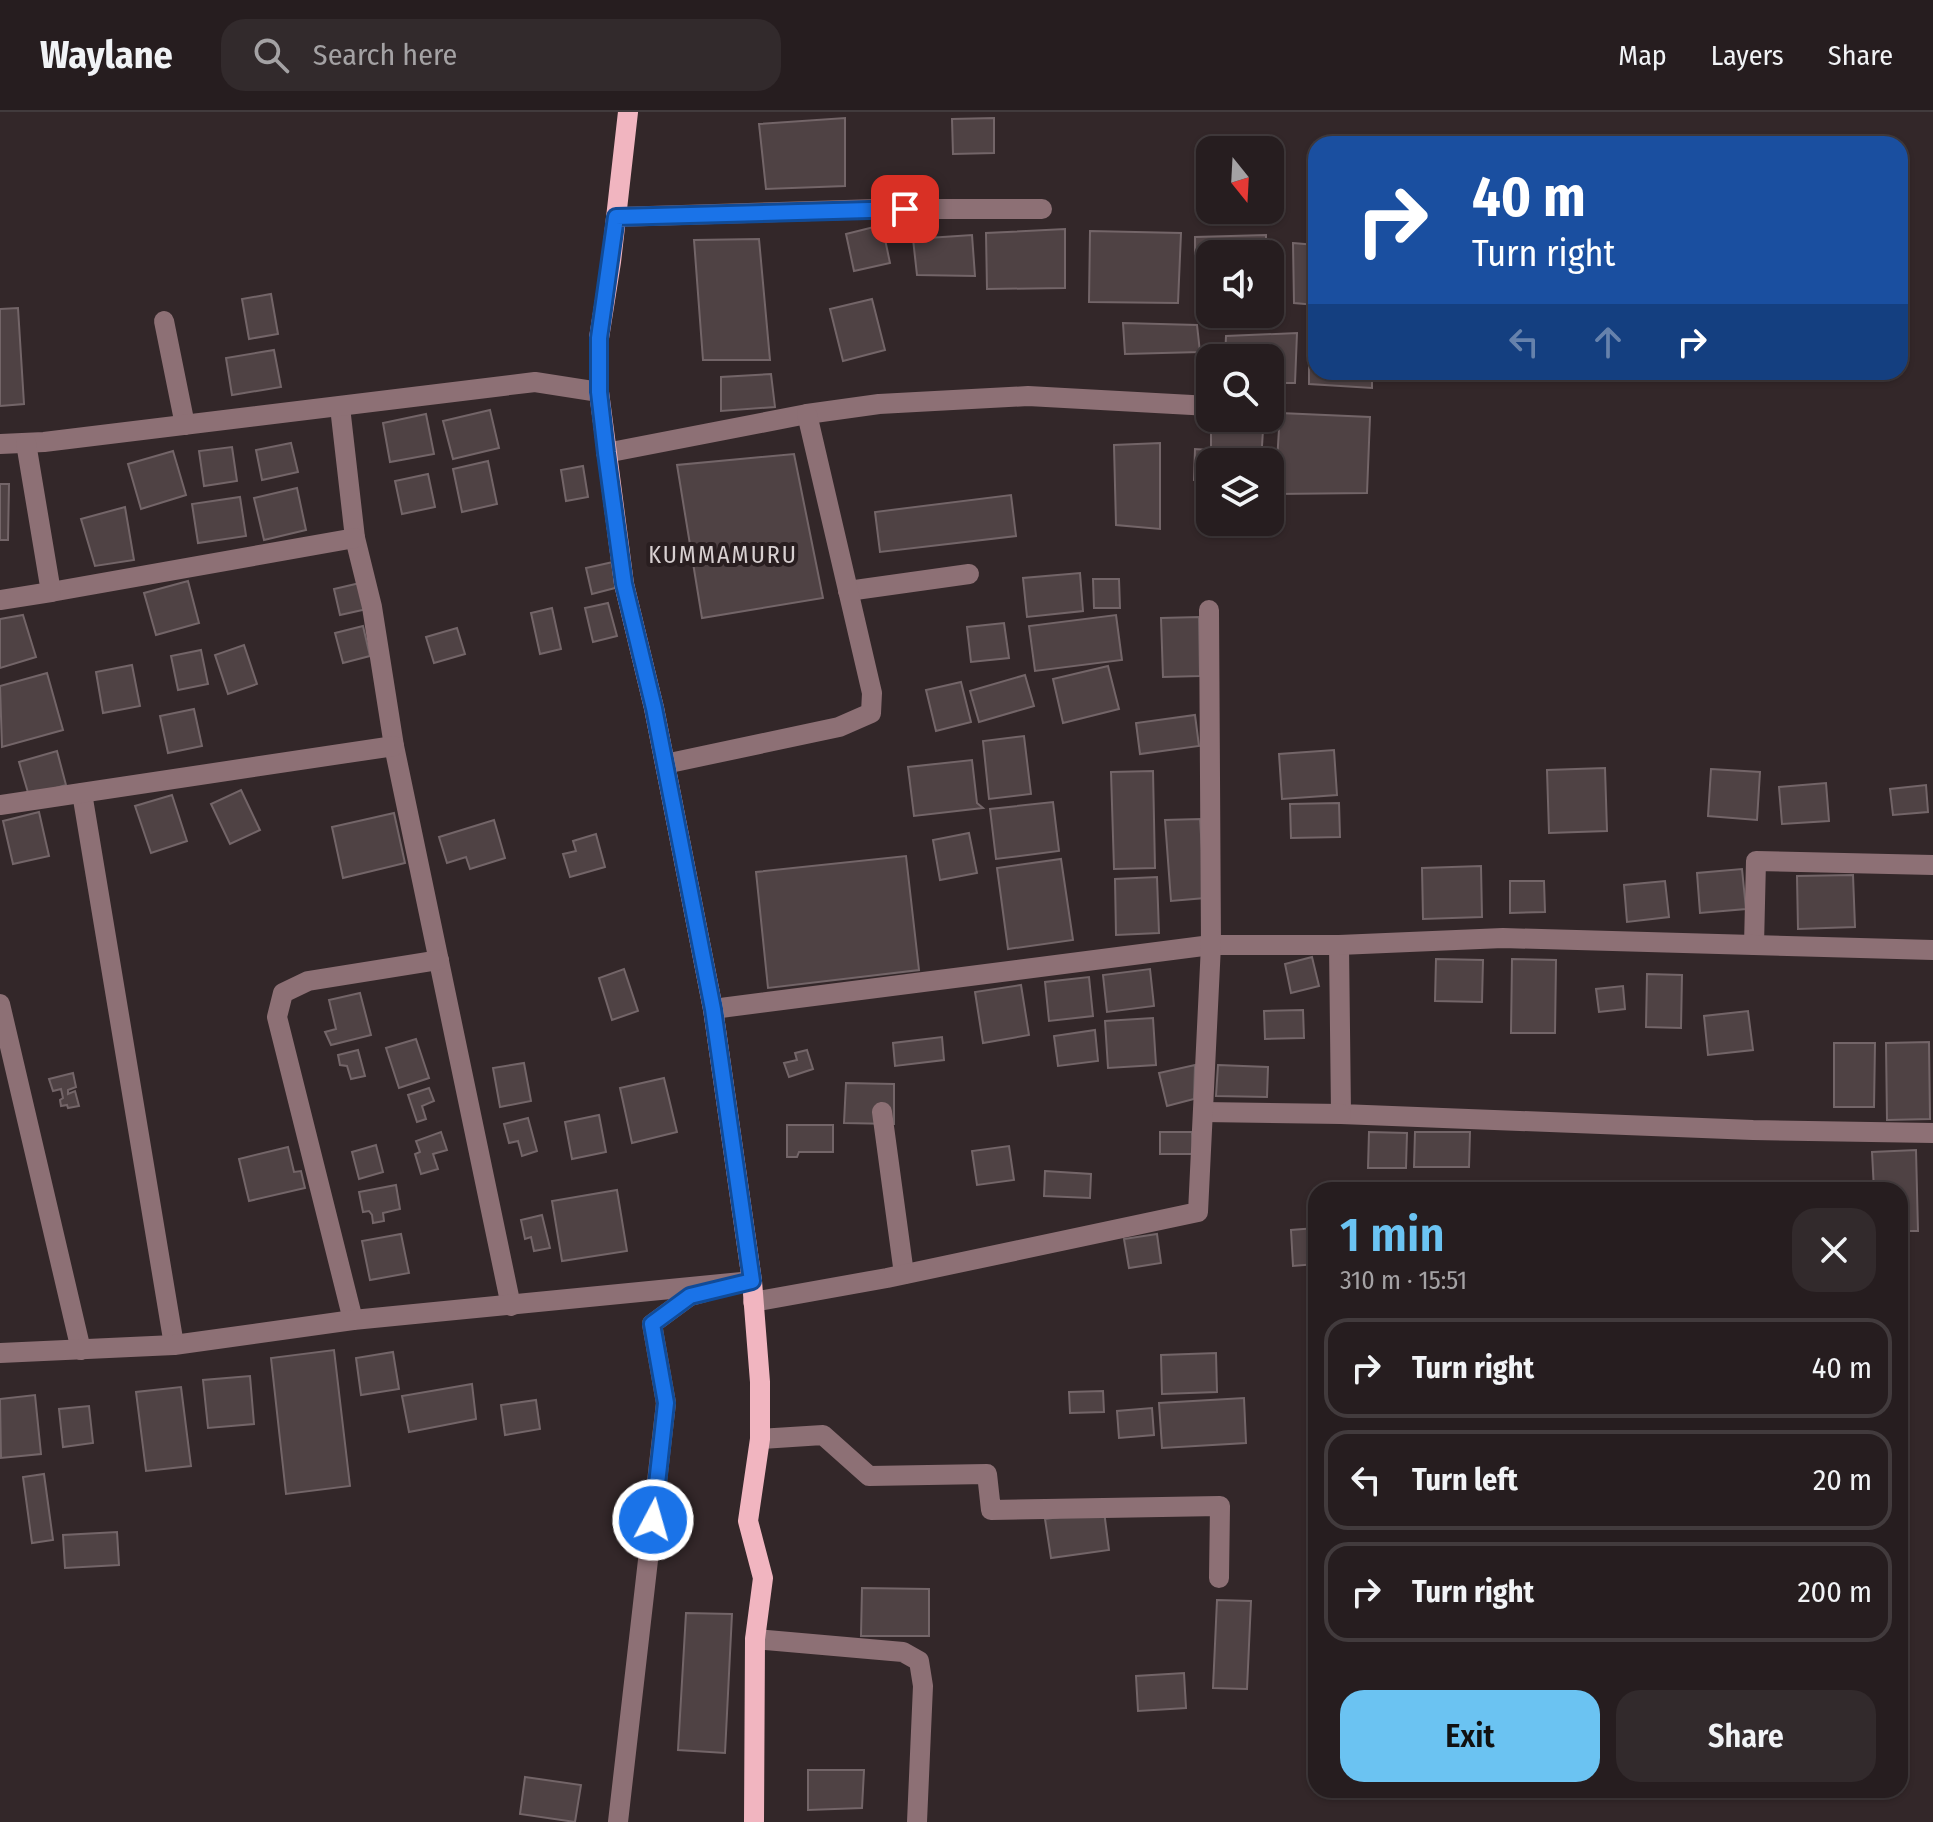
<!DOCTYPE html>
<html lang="en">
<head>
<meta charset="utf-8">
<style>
	body { margin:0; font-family:"Fira Sans Condensed",sans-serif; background:#322a2c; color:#f1f3f6; height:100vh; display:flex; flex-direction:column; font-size:30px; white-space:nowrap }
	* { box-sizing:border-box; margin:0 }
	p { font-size:26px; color:#a4a2a4 }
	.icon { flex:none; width:44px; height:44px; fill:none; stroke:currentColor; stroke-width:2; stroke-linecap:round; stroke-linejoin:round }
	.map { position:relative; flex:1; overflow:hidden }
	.side { position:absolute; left:1308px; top:1070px; width:600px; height:616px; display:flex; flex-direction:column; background:#261d1f; border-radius:24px; box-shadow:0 2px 6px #0004,0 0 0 2px #423b3d }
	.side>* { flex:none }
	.hud { position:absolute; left:1308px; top:24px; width:600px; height:244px; border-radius:24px; box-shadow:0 2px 6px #0004,0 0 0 2px #423b3d; background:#1a4fa0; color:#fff; overflow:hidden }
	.needle { width:52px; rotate:162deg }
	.fabs { position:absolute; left:1196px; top:24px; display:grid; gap:16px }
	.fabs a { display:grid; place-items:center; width:88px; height:88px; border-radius:16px; background:#261d1f; box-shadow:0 2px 6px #0004,0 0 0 2px #423b3d; font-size:40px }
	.pin { position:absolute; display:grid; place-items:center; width:68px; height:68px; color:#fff; margin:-34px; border-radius:16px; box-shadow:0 4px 12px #0006 }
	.me { position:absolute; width:88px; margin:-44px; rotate:6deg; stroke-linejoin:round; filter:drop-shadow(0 0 6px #0008) }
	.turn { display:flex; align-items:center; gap:28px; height:168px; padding:0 32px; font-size:36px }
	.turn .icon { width:104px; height:104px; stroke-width:2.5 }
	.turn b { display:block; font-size:56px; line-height:68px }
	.lanes { display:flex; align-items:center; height:76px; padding:0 32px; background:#0003; justify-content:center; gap:40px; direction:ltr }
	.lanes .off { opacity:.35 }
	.round { display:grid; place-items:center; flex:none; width:84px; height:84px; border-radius:24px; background:#322a2c }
	.headline { display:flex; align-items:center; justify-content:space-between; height:136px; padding:0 32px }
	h1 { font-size:48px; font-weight:600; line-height:60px; color:#6bc3f2 }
	.button { display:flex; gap:16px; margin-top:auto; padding:16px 32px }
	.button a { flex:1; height:92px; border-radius:24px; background:#6bc3f2; color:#111; font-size:32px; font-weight:600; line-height:92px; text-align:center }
	.button a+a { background:#322a2c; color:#f1f3f6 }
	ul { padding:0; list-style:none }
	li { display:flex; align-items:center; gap:24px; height:100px; margin:0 16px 12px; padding:0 16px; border:4px solid #423b3d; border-radius:24px }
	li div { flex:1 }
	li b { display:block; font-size:30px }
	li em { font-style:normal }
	header { display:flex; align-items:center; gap:48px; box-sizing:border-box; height:112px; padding:0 40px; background:#261d1f; border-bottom:2px solid #423b3d }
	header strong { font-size:38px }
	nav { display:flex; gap:44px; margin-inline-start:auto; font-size:28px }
	.search { width:560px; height:72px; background:#322a2c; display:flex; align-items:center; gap:20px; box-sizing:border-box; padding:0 28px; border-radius:24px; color:#a4a2a4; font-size:30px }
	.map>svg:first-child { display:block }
</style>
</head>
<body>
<header>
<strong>Waylane</strong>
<div class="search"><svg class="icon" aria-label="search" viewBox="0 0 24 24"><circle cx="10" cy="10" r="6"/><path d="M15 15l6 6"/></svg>Search here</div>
<nav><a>Map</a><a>Layers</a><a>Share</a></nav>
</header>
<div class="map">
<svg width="1933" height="1710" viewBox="0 0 1933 1710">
	<rect width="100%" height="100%" fill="#332729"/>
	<g fill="#4f4244" stroke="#736568" stroke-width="2">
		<path d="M845,6V74L766,77L759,12Z"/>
		<path d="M994,6V41L953,42L952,7Z"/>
		<path d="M882,113L890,151L854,159L846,122Z"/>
		<path d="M1065,117V176L987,177L986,121Z"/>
		<path d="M1090,119L1181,121L1178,191L1089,190Z"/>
		<path d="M972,123L975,164L917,163L913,127Z"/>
		<path d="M1266,123V142H1210V190L1195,191V125Z"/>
		<path d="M759,127L770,248H703L694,128Z"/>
		<path d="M1293,131L1316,133V193L1294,191Z"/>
		<path d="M271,182L278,222L249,227L242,187Z"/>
		<path d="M872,187L885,238L843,249L830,197Z"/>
		<path d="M18,196L24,292L0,294V197Z"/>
		<path d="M1309,206L1316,207V260H1372V276L1309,272Z"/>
		<path d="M1123,211L1197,213L1200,240L1125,242Z"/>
		<path d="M1297,221L1295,271H1270V246H1225L1226,224Z"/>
		<path d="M274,238L281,275L232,283L226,246Z"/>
		<path d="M771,262L775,295L721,299V265Z"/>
		<path d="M490,298L499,336L453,347L443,309Z"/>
		<path d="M1280,301L1370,305L1367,381L1275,382Z"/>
		<path d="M426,302L434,342L390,350L383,311Z"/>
		<path d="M1211,316L1263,318L1261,350H1210V368H1194L1195,337L1211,338Z"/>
		<path d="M291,331L298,360L262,368L256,338Z"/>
		<path d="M1160,331V417L1116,413L1114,333Z"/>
		<path d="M232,335L237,369L204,374L199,339Z"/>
		<path d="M173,339L186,383L141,397L128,352Z"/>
		<path d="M794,342L823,486L702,506L677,353Z"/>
		<path d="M488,349L497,392L462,400L453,357Z"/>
		<path d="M583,354L588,385L566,389L561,358Z"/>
		<path d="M428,362L435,395L402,402L395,369Z"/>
		<path d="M0,372H9L8,428H0Z"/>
		<path d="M297,376L306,418L264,428L254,386Z"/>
		<path d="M1011,383L1016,424L880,440L875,400Z"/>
		<path d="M240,385L246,424L198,431L192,392Z"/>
		<path d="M125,395L134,448L95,454L81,407Z"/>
		<path d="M613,450L619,475L592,482L586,456Z"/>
		<path d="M1080,461L1083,499L1027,505L1023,466Z"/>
		<path d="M1093,467H1119L1120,496H1094Z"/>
		<path d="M188,469L199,511L156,523L144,481Z"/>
		<path d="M360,471L367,497L340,503L334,477Z"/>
		<path d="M608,491L617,524L593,530L585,496Z"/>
		<path d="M552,496L561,537L540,542L531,501Z"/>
		<path d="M23,503L36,545L0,556V507Z"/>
		<path d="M1116,503L1122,548L1035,559L1029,514Z"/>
		<path d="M1199,505L1200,564L1163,565L1161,506Z"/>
		<path d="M1004,511L1009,546L971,550L967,515Z"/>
		<path d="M363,514L370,544L343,551L335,521Z"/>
		<path d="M457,516L465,542L434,551L426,525Z"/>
		<path d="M244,533L257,572L228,582L215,543Z"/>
		<path d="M201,538L208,572L178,578L171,544Z"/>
		<path d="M132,553L140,594L103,601L96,560Z"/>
		<path d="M1108,554L1119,597L1063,611L1053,567Z"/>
		<path d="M47,561L63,618L2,635L0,574Z"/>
		<path d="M1025,563L1034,594L979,610L970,579Z"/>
		<path d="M961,570L971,610L936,619L926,578Z"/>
		<path d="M194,597L202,634L168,641L160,604Z"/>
		<path d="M1195,603L1199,634L1140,642L1136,611Z"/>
		<path d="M1024,624L1031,682L989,687L983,629Z"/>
		<path d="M1334,638L1337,683L1282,687L1279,642Z"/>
		<path d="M57,639L66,673L29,684L19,650Z"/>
		<path d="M972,648L977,691L983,696L914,704L908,655Z"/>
		<path d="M1605,656L1607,719L1549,721L1547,658Z"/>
		<path d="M1711,657L1760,660L1757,708L1708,704Z"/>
		<path d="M1153,659L1155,756L1114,757L1111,660Z"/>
		<path d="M1826,671L1829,709L1782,712L1779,675Z"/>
		<path d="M1926,673L1928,700L1893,703L1890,677Z"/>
		<path d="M241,678L260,718L230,732L211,692Z"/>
		<path d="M172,683L187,729L151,741L135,694Z"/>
		<path d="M1053,690L1059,739L996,747L990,697Z"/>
		<path d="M1339,691L1340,725L1291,726L1290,692Z"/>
		<path d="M39,700L49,744L13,752L3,709Z"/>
		<path d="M394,701L405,751L343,766L332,715Z"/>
		<path d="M1200,707L1205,786L1171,789L1165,708Z"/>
		<path d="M494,708L505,746L470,757L466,745L447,751L439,725Z"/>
		<path d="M969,721L977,761L940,768L933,728Z"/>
		<path d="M596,722L605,755L570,765L563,742L576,739L573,729Z"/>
		<path d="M906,744L919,858L768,876L756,760Z"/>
		<path d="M1061,747L1073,828L1008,837L997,756Z"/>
		<path d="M1481,754L1482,805L1423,807L1422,756Z"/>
		<path d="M1742,757L1746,797L1700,801L1697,761Z"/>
		<path d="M1853,763L1855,815L1798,817L1797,764Z"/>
		<path d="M1157,765L1159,821L1116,823L1115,767Z"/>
		<path d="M1510,769H1544L1545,800L1510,801Z"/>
		<path d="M1665,769L1669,805L1627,810L1624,773Z"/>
		<path d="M1312,845L1319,874L1291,881L1285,852Z"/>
		<path d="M1436,847L1483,848L1482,890L1435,889Z"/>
		<path d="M1512,847L1556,848L1555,921H1511Z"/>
		<path d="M624,857L638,899L612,908L599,866Z"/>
		<path d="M1150,857L1154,894L1107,900L1103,863Z"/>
		<path d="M1647,862L1682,863L1681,916L1646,915Z"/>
		<path d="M1089,865L1093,904L1049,909L1045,870Z"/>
		<path d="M1021,873L1029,923L983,931L975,880Z"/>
		<path d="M1623,874L1625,897L1599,900L1596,877Z"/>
		<path d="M360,881L371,923L331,933L325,920L336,917L329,888Z"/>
		<path d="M1303,898L1304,926L1265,927L1264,899Z"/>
		<path d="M1748,899L1753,938L1708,943L1704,904Z"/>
		<path d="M1153,906L1156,953L1108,956L1105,909Z"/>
		<path d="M1095,918L1098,949L1058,954L1054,924Z"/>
		<path d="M942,925L944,948L895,954L893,931Z"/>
		<path d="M416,927L429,966L399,976L386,936Z"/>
		<path d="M1929,930L1930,1007L1887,1008L1886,931Z"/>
		<path d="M1834,931H1875L1874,995H1834Z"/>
		<path d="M358,938L365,964L351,967L347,954L340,953L338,943Z"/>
		<path d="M807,938L813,957L789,965L784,951L797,948L795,941Z"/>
		<path d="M524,951L531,989L500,995L493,956Z"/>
		<path d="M1195,953L1194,987L1167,994L1159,961Z"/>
		<path d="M1218,953L1268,955L1267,985L1216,984Z"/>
		<path d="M73,961L76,975L68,978V982L75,979L79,994L68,996L67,993L61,994L60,988L63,986L61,977L53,979L49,967Z"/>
		<path d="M664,966L677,1020L632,1031L620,976Z"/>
		<path d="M846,971L894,972V1012L844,1011Z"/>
		<path d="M429,976L434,989L422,994L426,1007L417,1010L408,983Z"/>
		<path d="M599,1003L606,1040L572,1047L565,1010Z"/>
		<path d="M528,1006L537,1039L522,1044L518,1029L509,1031L504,1012Z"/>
		<path d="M787,1013H833V1040H799L797,1045H787Z"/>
		<path d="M441,1020L447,1038L433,1042L438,1057L421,1062L415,1042L420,1040L416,1029Z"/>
		<path d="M1160,1020H1192L1193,1042H1160Z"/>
		<path d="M1369,1020L1407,1021L1406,1056H1368Z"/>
		<path d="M1415,1020H1470L1469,1055H1414Z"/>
		<path d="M376,1033L383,1060L359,1067L352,1040Z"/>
		<path d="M1009,1034L1014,1068L977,1073L972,1039Z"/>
		<path d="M288,1035L294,1060L301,1059L305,1076L249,1089L239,1047Z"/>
		<path d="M1916,1038L1918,1119H1900V1078H1874L1872,1040Z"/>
		<path d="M1045,1059L1091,1062L1090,1086L1044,1084Z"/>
		<path d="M396,1073L400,1097L383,1101L384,1109L373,1111L372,1103L369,1099L363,1100L359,1080Z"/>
		<path d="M617,1078L627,1139L562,1149L552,1089Z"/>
		<path d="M542,1103L550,1136L534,1139L531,1125L525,1127L521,1108Z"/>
		<path d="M1316,1116V1152L1293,1154L1291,1118Z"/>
		<path d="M401,1122L409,1161L370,1168L362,1129Z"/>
		<path d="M1157,1122L1161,1151L1129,1156L1124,1127Z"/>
		<path d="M334,1238L350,1374L286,1382L271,1246Z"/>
		<path d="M393,1240L399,1277L361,1283L356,1246Z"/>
		<path d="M1216,1241L1217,1280L1162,1282L1161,1243Z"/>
		<path d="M250,1264L254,1312L208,1316L203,1268Z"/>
		<path d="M472,1272L476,1307L409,1320L402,1284Z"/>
		<path d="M181,1275L191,1354L146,1359L136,1280Z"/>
		<path d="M1103,1279L1104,1300L1070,1301L1069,1280Z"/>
		<path d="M35,1283L41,1342L1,1346L0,1287Z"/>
		<path d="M1244,1286L1246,1331L1162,1336L1159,1291Z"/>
		<path d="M536,1288L540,1317L505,1323L501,1293Z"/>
		<path d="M89,1294L93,1331L63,1335L59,1297Z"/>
		<path d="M1152,1296L1154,1323L1119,1326L1117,1299Z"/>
		<path d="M44,1362L53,1428L32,1431L23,1365Z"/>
		<path d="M1104,1399L1109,1438L1051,1446L1045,1407Z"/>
		<path d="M117,1420L119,1453L65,1456L63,1423Z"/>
		<path d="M862,1476L929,1477V1524H861Z"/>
		<path d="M1217,1488L1251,1489L1247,1577L1213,1576Z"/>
		<path d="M686,1501L732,1502L725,1641L678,1638Z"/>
		<path d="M1184,1561L1186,1596L1138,1599L1136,1564Z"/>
		<path d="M808,1658H864L862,1696L808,1698Z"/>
		<path d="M525,1665L581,1673L575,1710L520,1702Z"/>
	</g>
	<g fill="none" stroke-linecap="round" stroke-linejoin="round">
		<g stroke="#8d7075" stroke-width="20">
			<path d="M616,105L878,97H1042"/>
			<path d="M164,209L185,313"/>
			<path d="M340,295L355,426L372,495L394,634L511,1194"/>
			<path d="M0,332L44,330L535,270L599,280"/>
			<path d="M606,341L807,302L879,292L1028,284L1210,294"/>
			<path d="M848,479L969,462"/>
			<path d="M51,480L355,426"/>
			<path d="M0,488L51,480L26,331"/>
			<path d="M665,652L839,615L871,601L872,581L807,302"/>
			<path d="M82,681L174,1233"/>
			<path d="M0,693L394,634"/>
			<path d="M1339,833L1341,1002L1753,1018L1933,1021"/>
			<path d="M1754,833L1756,749L1933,753"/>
			<path d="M0,892L81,1238"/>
			<path d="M713,897L1211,833H1339L1503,826L1933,838"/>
			<path d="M882,1000L904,1162"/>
			<path d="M1203,1000L1341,1002"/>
			<path d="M753,1190L887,1166L1198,1100L1211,833L1209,498"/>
			<path d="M353,1208L277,905L283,881L308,869L439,848"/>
			<path d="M0,1241L174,1233L353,1208L752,1169"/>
			<path d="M760,1327L823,1323L869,1364L987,1362L991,1398L1220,1394L1219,1466"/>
			<path d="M755,1527L903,1540L919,1549L923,1574L917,1710"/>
			<path d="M618,1710L666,1291L652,1212L690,1184L705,1180"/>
		</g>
		<path stroke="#f1b5c0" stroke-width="20" d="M628,0L611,150L599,226V280L624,472L654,596L713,897L752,1169L760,1270V1327L748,1409L763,1466L755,1527L754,1710"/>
	</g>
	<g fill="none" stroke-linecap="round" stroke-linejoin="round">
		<g stroke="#114b97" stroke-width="20">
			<path id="route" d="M653,1408L666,1291L652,1212L690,1184L752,1169L713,897L654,596L624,472L606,341L599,280V226L616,105L905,97"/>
		</g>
		<use href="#route" stroke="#1a73e8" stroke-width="14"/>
	</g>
	<g text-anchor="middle" stroke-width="8" stroke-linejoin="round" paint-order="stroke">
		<g font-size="24" letter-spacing="2" fill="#d7cfd0" stroke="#291e20">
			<text x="723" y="451">KUMMAMURU</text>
		</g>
	</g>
</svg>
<div class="fabs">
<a><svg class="needle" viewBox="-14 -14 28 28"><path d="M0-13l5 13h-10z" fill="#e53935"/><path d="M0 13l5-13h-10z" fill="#a4a2a4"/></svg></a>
<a><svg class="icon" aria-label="sound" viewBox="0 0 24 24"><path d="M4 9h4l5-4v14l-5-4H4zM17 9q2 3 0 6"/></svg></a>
<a><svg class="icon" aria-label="search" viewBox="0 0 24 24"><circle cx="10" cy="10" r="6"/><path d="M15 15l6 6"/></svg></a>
<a><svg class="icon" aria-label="layers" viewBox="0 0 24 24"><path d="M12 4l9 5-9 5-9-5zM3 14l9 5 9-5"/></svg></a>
</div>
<div class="pin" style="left:905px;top:97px;background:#d93025"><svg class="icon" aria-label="arrive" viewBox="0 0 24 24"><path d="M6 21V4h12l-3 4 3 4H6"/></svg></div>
<svg class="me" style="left:653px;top:1408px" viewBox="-20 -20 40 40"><circle r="17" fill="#1a73e8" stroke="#fff" stroke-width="3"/><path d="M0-11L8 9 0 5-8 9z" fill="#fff"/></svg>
<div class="hud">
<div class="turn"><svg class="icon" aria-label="right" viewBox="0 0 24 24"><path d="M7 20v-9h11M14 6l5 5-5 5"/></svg><div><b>40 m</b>Turn right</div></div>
<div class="lanes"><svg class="icon off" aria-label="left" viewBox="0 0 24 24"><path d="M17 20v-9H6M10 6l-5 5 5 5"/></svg><svg class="icon off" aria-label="ahead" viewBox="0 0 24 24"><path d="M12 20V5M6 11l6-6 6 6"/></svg><svg class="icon" aria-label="right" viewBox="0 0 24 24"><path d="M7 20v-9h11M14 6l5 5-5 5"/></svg></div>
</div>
<section class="side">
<div class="headline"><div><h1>1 min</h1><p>310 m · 15:51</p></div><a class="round"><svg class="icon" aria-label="close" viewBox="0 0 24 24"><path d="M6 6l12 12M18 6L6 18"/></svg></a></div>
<ul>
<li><svg class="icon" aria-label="right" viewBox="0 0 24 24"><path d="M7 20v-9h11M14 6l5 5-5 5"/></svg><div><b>Turn right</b></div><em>40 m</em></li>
<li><svg class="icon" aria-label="left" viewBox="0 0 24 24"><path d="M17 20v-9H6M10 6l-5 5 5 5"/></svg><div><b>Turn left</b></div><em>20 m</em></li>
<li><svg class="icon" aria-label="right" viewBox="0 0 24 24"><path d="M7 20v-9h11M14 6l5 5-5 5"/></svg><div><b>Turn right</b></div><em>200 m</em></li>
</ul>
<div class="button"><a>Exit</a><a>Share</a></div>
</section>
</div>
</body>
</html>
